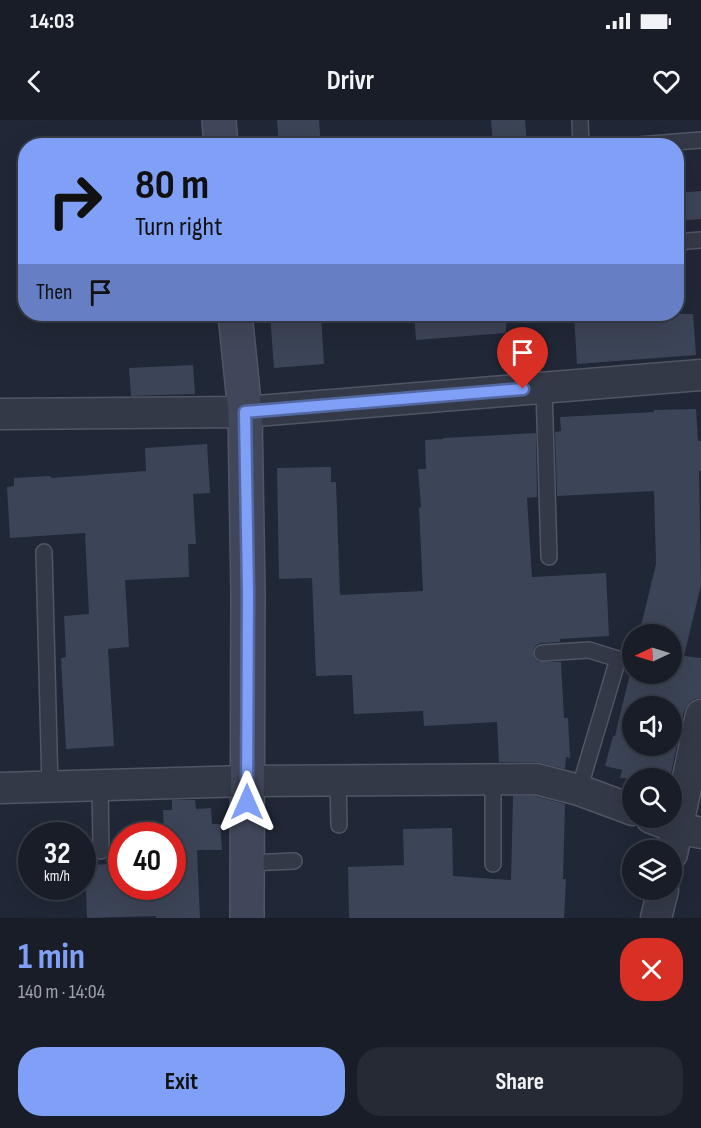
<!DOCTYPE html>
<html lang="en">
<head>
<meta charset="utf-8">
<style>
	body { margin:0; font-family:"Sofia Sans Condensed",sans-serif; background:#252a34; color:#f1f3f6; height:100vh; display:flex; flex-direction:column; font-size:22px; white-space:nowrap }
	* { box-sizing:border-box; margin:0 }
	p { font-size:20px; color:#9fa2a8 }
	.icon { flex:none; width:33px; height:33px; fill:none; stroke:currentColor; stroke-width:2; stroke-linecap:round; stroke-linejoin:round }
	.map { position:relative; height:798px; overflow:hidden }
	.drawer { display:flex; flex-direction:column; background:#181d28; flex:1 }
	.drawer>* { flex:none }
	.guide { position:absolute; left:18px; top:18px; width:666px; height:183px; border-radius:24px; box-shadow:0 6px 24px #0002,0 0 0 2px #363b45; background:#809ff6; color:#111; overflow:hidden }
	.needle { width:39px; rotate:266deg }
	.tools { position:absolute; left:622px; top:504px; display:grid; gap:12px }
	.tools a { display:grid; place-items:center; width:60px; height:60px; border-radius:50%; background:#181d28; box-shadow:0 6px 24px #0002,0 0 0 2px #363b45; font-size:30px }
	.speed { position:absolute; left:18px; top:702px; display:flex; gap:12px; font-size:30px; font-weight:700; text-align:center }
	.speed>* { display:grid; place-content:center; width:78px; height:78px; border-radius:50%; background:#181d28; box-shadow:0 6px 24px #0002,0 0 0 2px #363b45; line-height:1 }
	.speed small { font-size:15px; font-weight:400 }
	.speed .limit { border:9px solid #d22; background:#fff; color:#111 }
	.pin { position:absolute; display:grid; place-items:center; width:51px; height:51px; color:#fff; margin:-62px -26px; border-radius:50% 50% 50% 0; rotate:-45deg; box-shadow:0 0 6px #0007 }
	.pin .icon { rotate:45deg }
	.me { position:absolute; width:66px; margin:-33px; rotate:0deg; stroke-linejoin:round; filter:drop-shadow(0 0 4px #0008) }
	.turn { display:flex; align-items:center; gap:21px; height:126px; padding:0 18px; font-size:27px }
	.turn .icon { width:78px; height:78px; stroke-width:2.5 }
	.turn b { display:block; font-size:42px; line-height:51px }
	.then { display:flex; align-items:center; height:57px; padding:0 18px; background:#0003; gap:12px; font-size:22px }
	.round { display:grid; place-items:center; flex:none; width:63px; height:63px; border-radius:24px; background:#252a34 }
	.summary { display:flex; align-items:center; justify-content:space-between; height:102px; padding:0 18px }
	h1 { font-size:36px; font-weight:700; line-height:45px; color:#809ff6 }
	.primary-button { display:flex; gap:12px; margin-top:auto; padding:12px 18px }
	.primary-button a { flex:1; height:69px; border-radius:24px; background:#809ff6; color:#111; font-size:24px; font-weight:700; line-height:69px; text-align:center }
	.primary-button a+a { background:#252a34; color:#f1f3f6 }
	.status { display:flex; justify-content:space-between; align-items:center; height:42px; padding:0 30px; background:#181d28; direction:ltr }
	.status svg { height:16px; fill:currentColor }
	header { display:flex; justify-content:space-between; align-items:center; height:78px; padding:0 18px; background:#181d28; font-size:27px; font-weight:700 }
	.map>svg:first-child { display:block }
</style>
</head>
<body>
<div class="status"><b>14:03</b><svg viewBox="0 0 49 12"><path d="M0 12V9h3v3zM5 12V6h3v6zM10 12V3h3v9zM15 12V0h3v12zM26 1h20v11H26zM47 4h2v5h-2z"/></svg></div>
<header><svg class="icon" aria-label="back" viewBox="0 0 24 24"><path d="M15 5l-7 7 7 7"/></svg>Drivr<svg class="icon" aria-label="heart" viewBox="0 0 24 24"><path d="M12 20l-8-8c-3-5 5-10 8-4 3-6 11-1 8 4z"/></svg></header>
<div class="map">
<svg width="701" height="798" viewBox="0 0 701 798">
	<rect width="100%" height="100%" fill="#202736"/>
	<g fill="#3c4457" fill-rule="evenodd">
		<path d="M277,0H319L321,26H279Z"/>
		<path d="M491,0H525L527,26H493Z"/>
		<path d="M701,71V99L676,101V73Z"/>
		<path d="M270,194H316V196H321L324,244L274,248Z"/>
		<path d="M414,194H506V213L416,220Z"/>
		<path d="M574,194H693L696,235L577,244Z"/>
		<path d="M193,245L195,274L131,276L129,248Z"/>
		<path d="M696,289L698,321H701V351H699L701,465L684,536L701,538V578L695,579L689,583L684,591L670,658H620L622,650L605,646L613,616H615L633,541V554H672V514H639L656,444L654,371L557,376L555,312L561,311L560,297L654,292V290ZM633,586H672V626H633Z"/>
		<path d="M536,313L537,377L527,378L532,457L606,453L609,516L560,519V522L541,523L536,525L533,529L534,538L538,542H561L564,598H568L570,638L566,637L565,649L536,642H499L497,602L424,606L423,591L354,594L352,555L316,556L312,458L279,459L277,348L331,347V362H336L340,475L423,471L419,388L421,387L418,349H426L425,320L443,319V318Z"/>
		<path d="M207,324L210,373L193,374L196,424H188L189,457L125,460L129,527L108,529L114,626L66,629L61,538L66,537L64,496L89,494L85,413L10,418L7,367L14,366V358L50,356L51,358L146,351L145,328Z"/>
		<path d="M513,676H534L565,684L563,759H566L564,798H349L348,747L404,745L403,709L452,708L453,756L511,760Z"/>
		<path d="M172,680H195L196,689L211,688L212,704H220L222,730H197L200,798H156V796L87,798L85,745L122,744V766H172V716H164L163,690H172Z"/>
	</g>
	<g fill="none" stroke-linecap="round" stroke-linejoin="round">
		<g stroke="#515665" stroke-width="18">
			<g id="lane">
				<path d="M580,0L581,26"/>
				<path d="M638,25L701,20"/>
				<path d="M676,122L701,120"/>
				<path d="M544,268L549,437"/>
				<path d="M44,432L50,667"/>
				<path d="M542,533L589,530L618,539L579,670"/>
				<path d="M338,661L339,705"/>
				<path d="M100,665L101,731"/>
				<path d="M247,743L294,741"/>
				<path d="M493,744V660"/>
			</g>
		</g>
		<g stroke="#515665" stroke-width="33">
			<g id="street">
				<path d="M0,294L245,292L701,255"/>
				<path d="M0,668L247,661L536,659L579,670L633,690"/>
				<path d="M651,698L678,708L701,713"/>
				<path d="M672,734L701,595"/>
				<path d="M656,798L663,770"/>
			</g>
		</g>
		<g stroke="#515665" stroke-width="36">
			<g id="secondary">
				<path d="M219,0L221,26"/>
				<path d="M235,194L245,292L248,472L247,798"/>
			</g>
		</g>
		<use href="#lane" stroke="#333947" stroke-width="15"/>
		<use href="#street" stroke="#333947" stroke-width="30"/>
		<use href="#secondary" stroke="#41475a" stroke-width="33"/>
	</g>
	<g fill="none" stroke-linecap="round" stroke-linejoin="round">
		<g stroke="#5367a0" stroke-width="15">
			<path id="route" d="M247,682L248,472L245,292L523,269"/>
		</g>
		<use href="#route" stroke="#809ff6" stroke-width="10"/>
	</g>
</svg>
<div class="tools">
<a><svg class="needle" viewBox="-14 -14 28 28"><path d="M0-13l5 13h-10z" fill="#e53935"/><path d="M0 13l5-13h-10z" fill="#9fa2a8"/></svg></a>
<a><svg class="icon" aria-label="sound" viewBox="0 0 24 24"><path d="M4 9h4l5-4v14l-5-4H4zM17 9q2 3 0 6"/></svg></a>
<a><svg class="icon" aria-label="search" viewBox="0 0 24 24"><circle cx="10" cy="10" r="6"/><path d="M15 15l6 6"/></svg></a>
<a><svg class="icon" aria-label="layers" viewBox="0 0 24 24"><path d="M12 4l9 5-9 5-9-5zM3 14l9 5 9-5"/></svg></a>
</div>
<div class="speed"><div>32<small>km/h</small></div><div class="limit">40</div></div>
<div class="pin" style="left:523px;top:269px;background:#d93025"><svg class="icon" aria-label="arrive" viewBox="0 0 24 24"><path d="M6 21V4h12l-3 4 3 4H6"/></svg></div>
<svg class="me" style="left:247px;top:682px" viewBox="-20 -20 40 40"><path d="M0-17L14 15 0 8-14 15z" fill="#809ff6" stroke="#fff" stroke-width="4"/></svg>
<div class="guide">
<div class="turn"><svg class="icon" aria-label="right" viewBox="0 0 24 24"><path d="M7 20v-9h11M14 6l5 5-5 5"/></svg><div><b>80 m</b>Turn right</div></div>
<div class="then">Then<svg class="icon" aria-label="arrive" viewBox="0 0 24 24"><path d="M6 21V4h12l-3 4 3 4H6"/></svg></div>
</div>
</div>
<section class="drawer">
<div class="summary"><div><h1>1 min</h1><p>140 m · 14:04</p></div><a class="round" style="background:#d93025;color:#fff"><svg class="icon" aria-label="close" viewBox="0 0 24 24"><path d="M6 6l12 12M18 6L6 18"/></svg></a></div>
<div class="primary-button"><a>Exit</a><a>Share</a></div>
</section>
</body>
</html>
